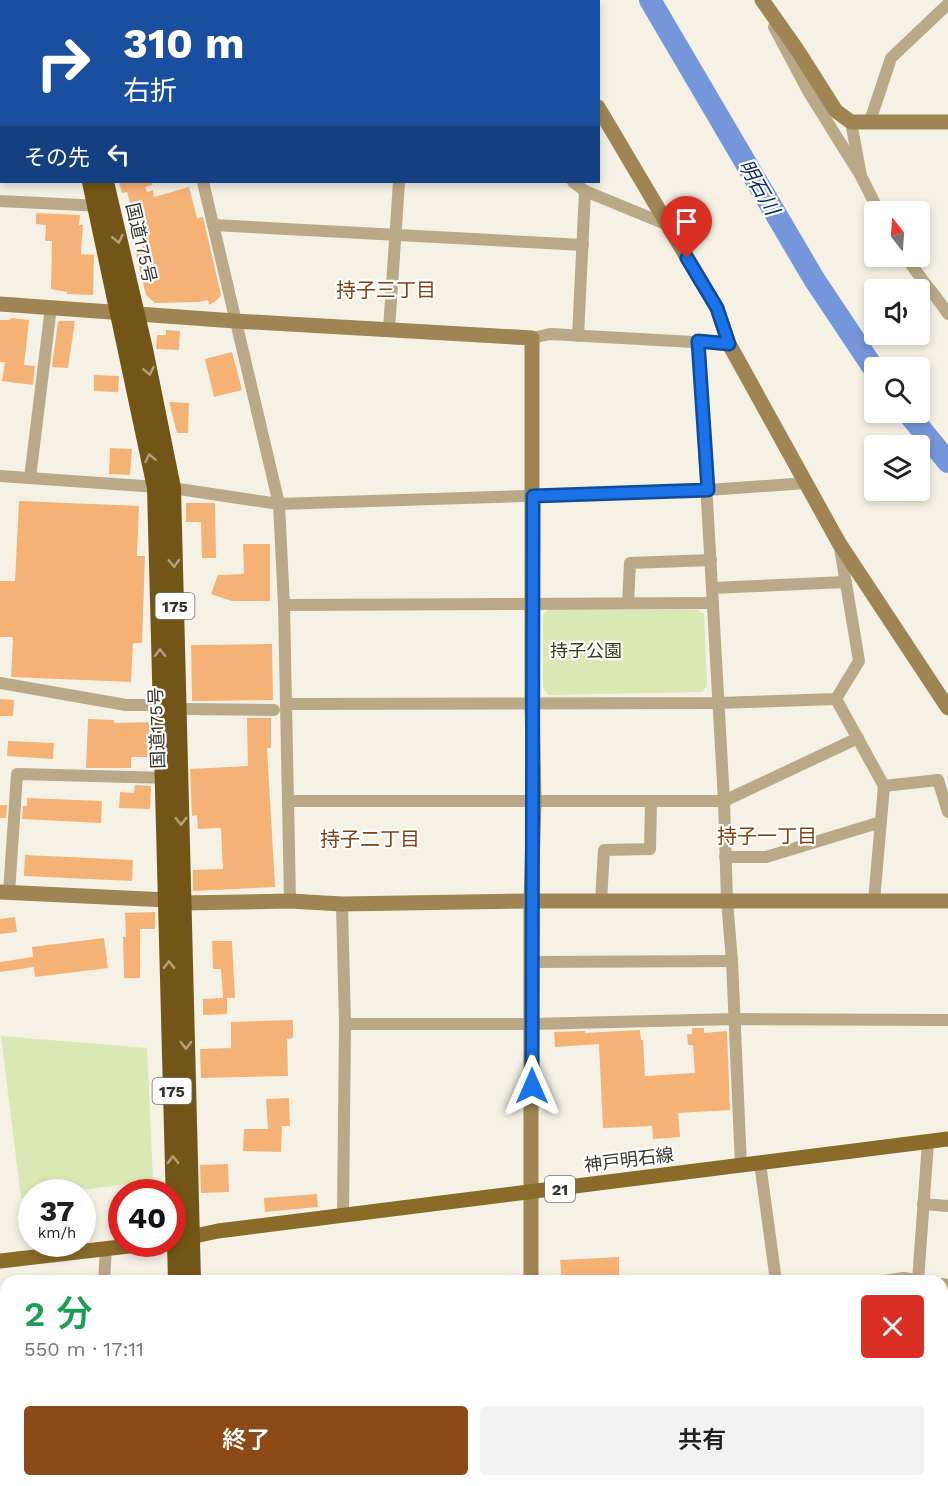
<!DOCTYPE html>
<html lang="ja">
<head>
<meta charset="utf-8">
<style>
	body { margin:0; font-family:"Work Sans","Noto Sans JP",sans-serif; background:#f2f2f2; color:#202124; height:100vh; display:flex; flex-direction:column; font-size:22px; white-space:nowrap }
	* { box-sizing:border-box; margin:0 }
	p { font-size:20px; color:#757577 }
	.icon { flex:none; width:33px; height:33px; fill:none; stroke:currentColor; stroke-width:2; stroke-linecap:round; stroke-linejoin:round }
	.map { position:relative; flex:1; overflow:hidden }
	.panel { position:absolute; left:0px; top:1275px; width:948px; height:212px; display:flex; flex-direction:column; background:#fff; border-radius:18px 18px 0 0; box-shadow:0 3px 9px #0003 }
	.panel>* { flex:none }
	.guide { position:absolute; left:0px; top:0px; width:600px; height:183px; box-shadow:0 3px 9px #0003; background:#1a4fa0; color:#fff; overflow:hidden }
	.needle { width:39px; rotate:343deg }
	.controls { position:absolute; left:864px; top:201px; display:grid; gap:12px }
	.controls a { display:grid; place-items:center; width:66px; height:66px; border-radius:6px; background:#fff; box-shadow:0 3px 9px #0003; font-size:30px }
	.speed { position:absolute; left:18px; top:1179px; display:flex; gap:12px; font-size:30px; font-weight:700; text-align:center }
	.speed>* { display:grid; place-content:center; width:78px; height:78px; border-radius:50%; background:#fff; box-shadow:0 3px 9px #0003; line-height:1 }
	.speed small { font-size:15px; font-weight:400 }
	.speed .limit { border:9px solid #d22; background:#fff; color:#111 }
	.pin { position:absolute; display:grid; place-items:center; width:51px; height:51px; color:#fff; margin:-62px -26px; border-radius:50% 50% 50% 0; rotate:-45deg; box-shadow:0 0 6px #0007 }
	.pin .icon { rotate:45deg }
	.me { position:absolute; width:66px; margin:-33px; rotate:0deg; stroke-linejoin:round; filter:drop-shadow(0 0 4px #0008) }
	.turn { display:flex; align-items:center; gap:21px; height:126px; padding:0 24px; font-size:27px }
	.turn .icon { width:78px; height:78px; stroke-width:2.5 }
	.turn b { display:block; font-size:42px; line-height:51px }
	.then { display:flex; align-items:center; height:57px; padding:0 24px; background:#0003; gap:12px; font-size:22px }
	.round { display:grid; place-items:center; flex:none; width:63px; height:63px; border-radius:6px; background:#f2f2f2 }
	.headline { display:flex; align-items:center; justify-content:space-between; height:102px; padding:0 24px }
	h1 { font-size:36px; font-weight:600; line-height:45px; color:#1e9e55 }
	.button { display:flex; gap:12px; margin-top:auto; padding:12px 24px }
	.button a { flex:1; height:69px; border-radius:6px; background:#8c4b16; color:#fff; font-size:24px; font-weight:600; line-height:69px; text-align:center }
	.button a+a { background:#f2f2f2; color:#202124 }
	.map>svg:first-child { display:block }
</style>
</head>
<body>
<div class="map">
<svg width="948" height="1486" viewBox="0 0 948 1486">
	<rect width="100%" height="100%" fill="#f5f2e5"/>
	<g fill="#dae8b4">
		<path d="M550,609L698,610L704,614L707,686L702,692L548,695L543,687V614Z"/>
		<path d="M1,1036L147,1048L153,1181L64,1192H32L31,1197L21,1198Z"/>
	</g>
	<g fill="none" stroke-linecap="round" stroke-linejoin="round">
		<g stroke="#7596da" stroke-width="22">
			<path d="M650,0L814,279L874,369"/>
			<path d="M907,412L948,462"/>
		</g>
	</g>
	<g fill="#f5b277">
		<path d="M119,182H152V185L145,187L147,192L153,190L154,197L189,187L197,218L203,217L221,295L216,301L209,305L208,300L199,302L155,303L146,295L135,250L143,248L127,192L122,193Z"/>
		<path d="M36,213L80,215L79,225H83L81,254L94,255L93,295L67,294V292L51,289L52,241H45L46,225L36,224Z"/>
		<path d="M11,318L29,320L24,365L35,366L33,385L2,381L5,362H0V320H10Z"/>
		<path d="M58,321H75L68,368L52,367Z"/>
		<path d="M166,330L180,331L179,350L156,349L157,335H166Z"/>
		<path d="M232,352L242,390L214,397L205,359Z"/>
		<path d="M94,375L119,376L118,392L94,391Z"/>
		<path d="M169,402L189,403L188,433H177Z"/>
		<path d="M110,448L132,449L130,475L109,474Z"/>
		<path d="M19,501L139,506L137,556H145L142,643H133L131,682L11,677L13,637H0V581H15Z"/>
		<path d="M186,503H215L216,558H202L201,522H186Z"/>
		<path d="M243,544H270V601H232L211,594L218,575L244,574Z"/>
		<path d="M272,644L273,700L192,701L191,645Z"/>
		<path d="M0,699L14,700L13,716H0Z"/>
		<path d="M247,718H271V748H267L275,887L193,891V870L223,869L221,828L198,829L197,815L192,816L190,769L248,766Z"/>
		<path d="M88,719L114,720V723L151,722L152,757H131V768H86Z"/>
		<path d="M8,741L54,743L53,759L7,756Z"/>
		<path d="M135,785L151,786L150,809L119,808L120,792L134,793Z"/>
		<path d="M27,798L102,801L101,823L22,819L23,806H27Z"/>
		<path d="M0,805H7L6,818H0Z"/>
		<path d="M25,855L133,860L132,881L24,876Z"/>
		<path d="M155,912V929H140V978H124L123,937H126L125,913Z"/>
		<path d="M15,917L17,932L0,934V919Z"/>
		<path d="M104,938L108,968L35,977L34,967L0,972V962L33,957L32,947Z"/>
		<path d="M212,941H232L235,998H227V1014L203,1015V999L223,998L221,969H213Z"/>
		<path d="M293,1020V1038L287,1039L288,1076L201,1078L200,1049L231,1048V1022Z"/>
		<path d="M692,1028H704V1033L727,1031L730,1110L678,1113L680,1137L653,1139L652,1126L603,1128L599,1044L555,1047L554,1032L585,1031V1033L640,1030L641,1040H643L645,1076L695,1073L693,1045H688L687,1034H692Z"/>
		<path d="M289,1098L290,1126H282L281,1152L243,1151L244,1129H268L266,1099Z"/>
		<path d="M228,1164L229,1192L201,1193L200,1165Z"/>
		<path d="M317,1194L318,1207L265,1212L264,1198Z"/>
		<path d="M619,1257V1281H562L560,1260Z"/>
	</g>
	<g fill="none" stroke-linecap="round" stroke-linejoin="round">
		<g stroke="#baa988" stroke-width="12">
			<path d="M404,0L405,2"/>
			<path d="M484,0L485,2"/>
			<path d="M189,2V0"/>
			<path d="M774,27L808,91L861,176"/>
			<path d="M0,34H2"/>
			<path d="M870,121L891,58L948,4"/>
			<path d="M851,122L861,176L879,212"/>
			<path d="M203,182L279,504L284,605L290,901"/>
			<path d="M573,182L585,191L578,336"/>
			<path d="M585,191L668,225"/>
			<path d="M0,201L101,206"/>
			<path d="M213,225L583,245"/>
			<path d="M906,256C918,277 935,294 948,314"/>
			<path d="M389,329L399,182"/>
			<path d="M532,338L550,334L729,344"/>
			<path d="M698,341L724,801L727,901L732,961L741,1166"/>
			<path d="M0,476L172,488L279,504L708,490L806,483"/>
			<path d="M30,478L51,307"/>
			<path d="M712,588L846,582"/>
			<path d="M628,603L630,563L711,560"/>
			<path d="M284,605L713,603"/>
			<path d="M0,683L126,705H168"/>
			<path d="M836,699L884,786L874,901"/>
			<path d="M286,704L718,703L836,699L859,661L840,548"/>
			<path d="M185,709L274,710"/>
			<path d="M884,786L938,780L948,812"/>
			<path d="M289,801H724L858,738"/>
			<path d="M725,857H766L881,822"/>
			<path d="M9,893L17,774L169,778"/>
			<path d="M601,901L604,850L650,849L651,801"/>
			<path d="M342,904L345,1024L343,1216"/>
			<path d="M531,962L732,961"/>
			<path d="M345,1024H532L735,1019L948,1020"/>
			<path d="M760,1163L776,1281"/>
			<path d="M923,1204L948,1206"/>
			<path d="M104,1281L106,1248"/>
			<path d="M884,1281L904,1278L919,1281"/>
			<path d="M918,1281L928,1142"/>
			<path d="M942,1284L948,1285"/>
			<path d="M0,1350H6"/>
			<path d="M942,1386H948"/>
			<path d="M0,1452L6,1453"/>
			<path d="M315,1480V1486"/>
			<path d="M529,1483L906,1486L920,1484L938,1486"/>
			<path d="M92,1486V1480"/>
		</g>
		<g stroke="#9f8554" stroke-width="15">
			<path d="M535,0L536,2"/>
			<path d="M762,0L796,48L836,111L851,122H948"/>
			<path d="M598,107L717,308L729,344L839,543L948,708"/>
			<path d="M0,304L235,321L532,338V704L534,801L531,901V1281"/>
			<path d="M0,892L167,900L183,903L290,901L342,904L531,901H948"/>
			<path d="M529,1486V1480"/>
		</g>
		<g stroke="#8a6b29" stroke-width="15">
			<path d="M181,1239L218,1231L948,1139"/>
			<path d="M0,1261L146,1244"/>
		</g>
		<g stroke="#735617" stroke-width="18">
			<path d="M46,0V2"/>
			<path d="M63,0L64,2"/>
			<path d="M91,182L156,488L177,1281"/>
			<path d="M105,182L144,349L172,488L192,1281"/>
			<path d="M183,1480V1486"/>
			<path d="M198,1480V1486"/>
		</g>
	</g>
	<defs><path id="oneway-chevron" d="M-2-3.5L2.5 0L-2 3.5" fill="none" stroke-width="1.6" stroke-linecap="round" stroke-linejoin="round" transform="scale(1.5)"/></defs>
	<g stroke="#b2a27f">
		<use href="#oneway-chevron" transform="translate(118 239) rotate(77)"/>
		<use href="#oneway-chevron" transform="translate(149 371) rotate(79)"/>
		<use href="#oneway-chevron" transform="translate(150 458) rotate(-102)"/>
		<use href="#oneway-chevron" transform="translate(174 563) rotate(88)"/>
		<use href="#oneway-chevron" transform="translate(160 653) rotate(-91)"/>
		<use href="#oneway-chevron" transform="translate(181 821) rotate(89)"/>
		<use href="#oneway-chevron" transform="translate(169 965) rotate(-91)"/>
		<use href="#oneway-chevron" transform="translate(186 1045) rotate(89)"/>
		<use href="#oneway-chevron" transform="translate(173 1160) rotate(-91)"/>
	</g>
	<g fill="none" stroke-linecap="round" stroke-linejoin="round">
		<g stroke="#114b97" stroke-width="15">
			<path id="route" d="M532,1086L533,496L708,490L698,341L729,344L717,308L687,258"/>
		</g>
		<use href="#route" stroke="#1a73e8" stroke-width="10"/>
	</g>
	<g text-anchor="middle" stroke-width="4.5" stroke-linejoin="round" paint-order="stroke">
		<g fill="#fff" stroke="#72716d" stroke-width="1.5">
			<rect x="155.5" y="593" width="39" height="26" rx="4.5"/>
			<rect x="152.5" y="1078" width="39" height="26" rx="4.5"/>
			<rect x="545" y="1176" width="30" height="26" rx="4.5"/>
		</g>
		<g font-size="16" font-weight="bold" fill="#36342f">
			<text x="175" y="612">175</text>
			<text x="172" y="1097">175</text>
			<text x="560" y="1195">21</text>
		</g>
		<g font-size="18" fill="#36342f" stroke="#fff">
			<text transform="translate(141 243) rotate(77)" y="6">国道175号</text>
			<text transform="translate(157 728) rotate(-92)" y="6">国道175号</text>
			<text transform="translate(629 1160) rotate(-7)" y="6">神戸明石線</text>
		</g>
		<g font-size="18" fill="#323a17" stroke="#fff">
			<text x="586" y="657">持子公園</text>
		</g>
		<g font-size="20" font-style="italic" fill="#092776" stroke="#fff">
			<text transform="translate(759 187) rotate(60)" y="7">明石川</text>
		</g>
		<g font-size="20" fill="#7e4313" stroke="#fff">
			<text x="386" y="297">持子三丁目</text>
			<text x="767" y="843">持子一丁目</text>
			<text x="370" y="846">持子二丁目</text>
		</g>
	</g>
</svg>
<div class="controls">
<a><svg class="needle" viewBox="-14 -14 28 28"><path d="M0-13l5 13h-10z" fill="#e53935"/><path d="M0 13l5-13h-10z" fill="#757577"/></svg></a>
<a><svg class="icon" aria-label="sound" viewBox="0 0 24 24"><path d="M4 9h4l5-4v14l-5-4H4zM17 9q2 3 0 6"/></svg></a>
<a><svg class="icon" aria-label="search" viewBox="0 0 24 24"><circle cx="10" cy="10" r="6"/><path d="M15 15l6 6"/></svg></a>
<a><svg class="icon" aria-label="layers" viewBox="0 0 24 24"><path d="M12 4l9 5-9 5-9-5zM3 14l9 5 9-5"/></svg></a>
</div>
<div class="speed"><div>37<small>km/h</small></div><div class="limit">40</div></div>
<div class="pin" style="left:687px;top:258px;background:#d93025"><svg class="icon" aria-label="arrive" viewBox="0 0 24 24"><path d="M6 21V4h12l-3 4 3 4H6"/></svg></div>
<svg class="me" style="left:532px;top:1086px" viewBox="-20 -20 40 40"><path d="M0-17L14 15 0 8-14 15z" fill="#1a73e8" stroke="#fff" stroke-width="4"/></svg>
<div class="guide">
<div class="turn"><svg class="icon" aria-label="right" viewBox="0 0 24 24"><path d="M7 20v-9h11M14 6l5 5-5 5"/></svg><div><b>310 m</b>右折</div></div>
<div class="then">その先<svg class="icon" aria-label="left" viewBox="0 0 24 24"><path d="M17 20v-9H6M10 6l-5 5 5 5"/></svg></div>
</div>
<section class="panel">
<div class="headline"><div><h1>2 分</h1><p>550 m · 17:11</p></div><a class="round" style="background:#d93025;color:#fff"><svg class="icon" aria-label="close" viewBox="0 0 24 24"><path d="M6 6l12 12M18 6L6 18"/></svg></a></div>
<div class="button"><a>終了</a><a>共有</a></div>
</section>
</div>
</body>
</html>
